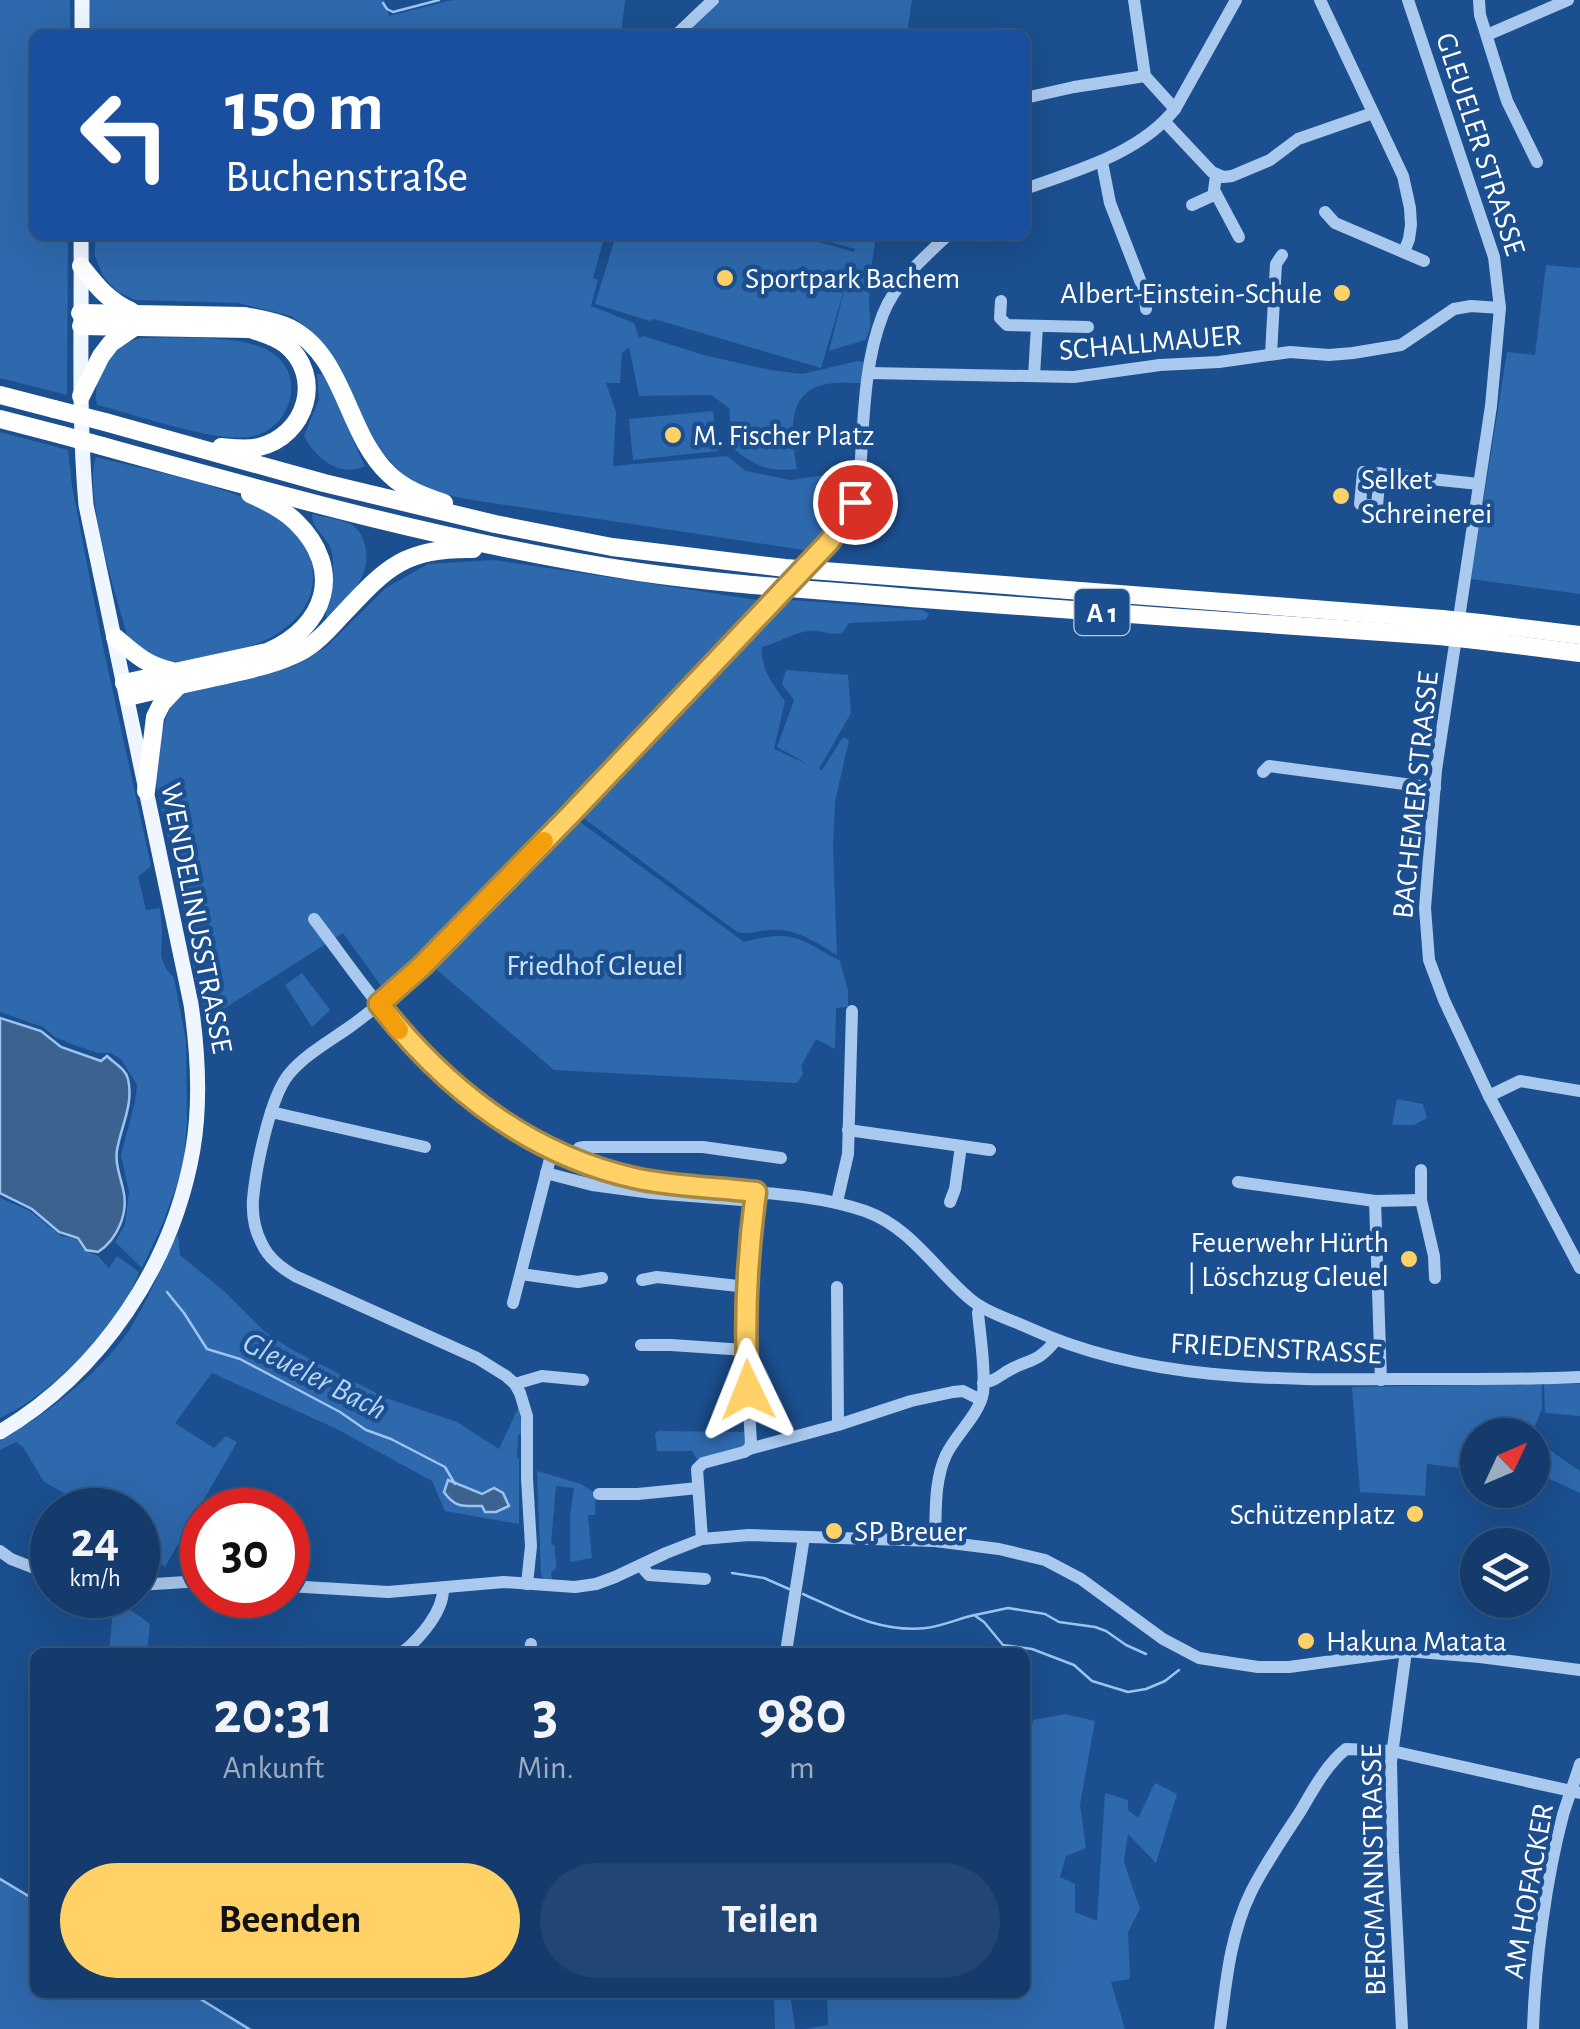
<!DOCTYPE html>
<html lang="de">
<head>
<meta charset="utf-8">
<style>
	body { margin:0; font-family:"Alegreya Sans",sans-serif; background:#214673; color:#f1f3f6; height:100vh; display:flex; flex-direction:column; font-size:38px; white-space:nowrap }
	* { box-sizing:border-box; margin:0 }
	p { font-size:32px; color:#9dadc1 }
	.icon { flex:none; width:55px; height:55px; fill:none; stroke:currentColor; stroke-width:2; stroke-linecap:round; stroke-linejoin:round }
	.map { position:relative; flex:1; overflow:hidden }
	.drawer { position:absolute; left:30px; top:1648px; width:1000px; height:350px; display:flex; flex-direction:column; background:#143b6b; border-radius:15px; box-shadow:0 10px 40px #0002,0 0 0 2px #33557e }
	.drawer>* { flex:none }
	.top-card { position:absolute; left:30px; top:30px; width:1000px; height:210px; border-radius:15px; box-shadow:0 10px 40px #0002,0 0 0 2px #33557e; background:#1a4fa0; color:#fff; overflow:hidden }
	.needle { width:65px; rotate:46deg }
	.fabs { position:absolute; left:1460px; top:1418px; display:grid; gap:20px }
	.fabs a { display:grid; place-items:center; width:90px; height:90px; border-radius:50%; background:#143b6b; box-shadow:0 10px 40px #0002,0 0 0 2px #33557e; font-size:50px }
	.speed { position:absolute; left:30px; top:1488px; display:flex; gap:20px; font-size:50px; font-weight:700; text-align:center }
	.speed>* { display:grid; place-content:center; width:130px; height:130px; border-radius:50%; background:#143b6b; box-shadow:0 10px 40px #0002,0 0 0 2px #33557e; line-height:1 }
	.speed small { font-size:25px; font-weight:400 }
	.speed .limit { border:15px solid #d22; background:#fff; color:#111 }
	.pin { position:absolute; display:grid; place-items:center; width:85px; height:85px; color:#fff; margin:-42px; border:5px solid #fff; border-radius:50%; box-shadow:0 2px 10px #0007 }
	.me { position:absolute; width:110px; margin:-55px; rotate:358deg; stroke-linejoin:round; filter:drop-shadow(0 0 8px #0008) }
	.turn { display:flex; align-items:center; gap:35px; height:210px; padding:0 30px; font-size:45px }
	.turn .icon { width:130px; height:130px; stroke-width:2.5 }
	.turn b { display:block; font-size:70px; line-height:85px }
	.eta { display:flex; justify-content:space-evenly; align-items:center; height:170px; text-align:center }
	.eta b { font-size:60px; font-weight:600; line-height:70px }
	.action { display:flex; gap:20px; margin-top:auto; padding:20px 30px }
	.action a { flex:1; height:115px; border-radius:60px; background:#ffd166; color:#111; font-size:40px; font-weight:600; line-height:115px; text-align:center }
	.action a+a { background:#214673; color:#f1f3f6 }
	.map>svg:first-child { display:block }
</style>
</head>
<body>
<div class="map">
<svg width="1580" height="2029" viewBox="0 0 1580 2029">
	<rect width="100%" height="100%" fill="#1b4f8f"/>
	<g fill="#2e69ad">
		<path d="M0,0H70V35H35V235H68L67,395L0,378Z"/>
		<path d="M89,0H384L389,16L452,0H625L621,35H90Z"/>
		<path d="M720,0H912L907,35H686Z"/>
		<path d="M95,235H605L593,278L598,280L591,306L634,323L639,338L643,336L704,355L770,370L802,374L858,361L865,362L862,383C847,383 828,381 814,388C785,402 793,444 797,469C768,472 754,466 733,448L729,408L711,395L639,396L629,347L622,353L620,383H606L616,412L613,466L727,456L746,471L791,480L852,471C849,514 839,527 804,550L466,499L440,493L407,479L380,450L330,355L308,328L291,316L238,303L135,300L118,292L104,278L95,256Z"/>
		<path d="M616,235H794L854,252L855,249L807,235H876C873,256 869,279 869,301C869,316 874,326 865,340L829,351L848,276L821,368L654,319L650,321L595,304Z"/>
		<path d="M1546,265L1580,268V594L1471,579L1507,352L1535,355Z"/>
		<path d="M142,338C177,338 242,334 271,352C309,376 289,433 248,437C208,441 138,415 97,405C91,375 112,343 142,338Z"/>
		<path d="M317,374H322C340,402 350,436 365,466C340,478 316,459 304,436L319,399Z"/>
		<path d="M713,411L718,451L633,460L629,419Z"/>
		<path d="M0,432L68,450L72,486L102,642L151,866L138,877L146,910L160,908L162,931L161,957L167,970L174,978L186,1041L187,1121L184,1157L178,1182L162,1225L142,1268L115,1242L125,1225L129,1192L121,1155L135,1102L137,1085L121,1059L110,1053H98L74,1045L55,1037L43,1027L0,1012Z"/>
		<path d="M96,457C153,472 238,485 285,521C302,534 313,553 313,574C315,609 285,634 254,645C242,650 229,651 216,654C202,657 187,665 171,663C154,661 137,648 127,635C116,596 83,492 96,457Z"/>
		<path d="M312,514C324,517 341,519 352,525C359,529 363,537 365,545C373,576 347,600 327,621C324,609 328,608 331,598C333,585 335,561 331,549C326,535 312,530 312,514Z"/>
		<path d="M495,560L758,600L761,604L570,812L561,806L384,990L343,933L209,1018L197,990L184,912L155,779L158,744L164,724L170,707L182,694L294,666L326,647L386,588L428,564Z"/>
		<path d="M792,600L923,610L929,614L925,620L849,623L842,633C830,636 821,629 809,631C792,633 778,643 762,647C760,668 773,685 785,701L774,749L811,766L777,747L794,700L782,684L786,670L848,675L851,713L819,769L822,770L843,737L849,740L835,802L833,847L837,955C815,942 796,928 769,930C757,931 750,935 737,932L578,814L736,648L767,616Z"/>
		<path d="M572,816L744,942C793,929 798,938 840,961L848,991V1007L836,1008L835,1049L816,1039L801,1066L803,1074L797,1083L554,1070L430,964Z"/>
		<path d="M302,973L330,1010L312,1027L285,985Z"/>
		<path d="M1397,1099L1423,1104L1427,1118L1414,1125H1392Z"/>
		<path d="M0,1198L30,1211L61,1236L76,1239L84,1250L98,1256L109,1268L117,1256L139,1272C122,1324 50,1396 0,1418Z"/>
		<path d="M178,1233L180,1255L226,1293L264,1331L289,1348L386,1398L457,1422L499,1449L519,1406L522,1432L518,1436L517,1457L519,1459V1524L445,1511L432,1481L337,1429L212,1373L175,1423L214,1448L226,1436L237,1442L165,1567L138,1542V1510H95L44,1482L23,1447L16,1442L0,1450V1441C45,1415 106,1369 133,1324C150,1296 163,1263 178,1233Z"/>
		<path d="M1542,1384V1409L1531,1435H1478L1477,1470L1427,1464L1425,1496L1360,1492L1352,1387Z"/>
		<path d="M1544,1384H1580V1416L1545,1413Z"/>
		<path d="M658,1431L745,1432L746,1441L743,1446L697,1459L692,1451H657L655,1434Z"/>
		<path d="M1532,1438L1580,1471V1493L1550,1479L1533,1476Z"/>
		<path d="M537,1471L581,1484L596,1494L595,1515H588L592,1558L570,1562V1516L574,1488L556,1486L551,1543L555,1546C554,1554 557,1560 556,1569L551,1572L552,1579H544L541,1574Z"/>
		<path d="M114,1598L150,1624L147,1652H109Z"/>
		<path d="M1065,1714L1095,1721L1080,1805L1086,1848L1066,1856L1060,1877L1075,1884V1912L1097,1921L1105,1793L1128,1800V1810L1138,1818L1155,1783L1177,1794L1156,1863L1128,1834L1124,1862L1140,1909L1128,1932L1130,1979L1111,1982L1125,2029H805L828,2025L827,1993L1025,1992V1761L1033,1720Z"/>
		<path d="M0,1877L35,1898V1992L191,1993L253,2029H0Z"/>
		<path d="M774,1993H790L795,2029H775Z"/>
	</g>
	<g fill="#3c6290" stroke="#9cc4f0" stroke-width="2.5">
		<path d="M0,1018L41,1031L61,1047L101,1061L107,1056C115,1064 126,1069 128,1079C134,1104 121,1126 117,1150C115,1164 120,1175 123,1189C129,1212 118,1239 98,1252L86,1250L78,1238L59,1232L32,1209L0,1193Z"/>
		<path d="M448,1480L482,1494L494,1488L503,1493L509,1506L496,1512H485L482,1506C463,1506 455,1508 444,1492Z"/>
	</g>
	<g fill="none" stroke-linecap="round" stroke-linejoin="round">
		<g stroke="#9cc4f0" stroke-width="2.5">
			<path d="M383,3L387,9L393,12L439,0"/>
			<path d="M167,1292L184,1313L207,1349L240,1359L340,1412L366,1430L391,1439L445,1467L455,1484"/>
			<path d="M732,1573L764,1578L789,1589"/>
			<path d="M803,1594C843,1612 881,1633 926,1628C942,1626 958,1619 974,1615L984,1622L1003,1645L1032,1649L1074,1665L1092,1681L1128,1692L1146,1689L1165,1681L1179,1670"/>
			<path d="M975,1615L1008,1608L1045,1614L1059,1622L1095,1627L1106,1631L1126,1645L1146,1654"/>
			<path d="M0,1879L35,1900"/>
			<path d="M189,1992L249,2029"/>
		</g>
		<g stroke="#a9c9ee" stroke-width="12">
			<path d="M1134,0L1145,76L1175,109"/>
			<path d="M1320,0L1403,176L1410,208L1411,225L1409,239L1404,252"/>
			<path d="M1408,0L1494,257L1500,308L1491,406L1436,770L1425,908L1429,960L1444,1000L1489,1096L1580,1268"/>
			<path d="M1479,0L1480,15L1507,101L1537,162"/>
			<path d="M676,35L713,0"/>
			<path d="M1487,35L1568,0"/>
			<path d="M1025,98L1074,87L1145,76"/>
			<path d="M1165,122L1212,172L1223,177L1232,176L1270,160L1298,139L1373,113"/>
			<path d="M1102,162L1110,203L1145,293L1146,309"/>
			<path d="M1216,176L1214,190L1239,237"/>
			<path d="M1025,189C1077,170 1139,154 1175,109L1236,0"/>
			<path d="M1192,205L1216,194"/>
			<path d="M1325,212L1335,223L1424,261"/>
			<path d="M1001,301L1000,318L1007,325L1088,327"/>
			<path d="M1271,354L1276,264L1282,255"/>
			<path d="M869,373L1074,377L1160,365L1219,362L1290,352L1329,355L1353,353L1401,345L1454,309L1471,306L1500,308"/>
			<path d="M1034,376L1037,326"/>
			<path d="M1380,473L1377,506L1360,504L1363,472L1479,484"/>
			<path d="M829,542C843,524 853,508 859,486C864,430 862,367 883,314C895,283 924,257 948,235"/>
			<path d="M1263,772L1269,766L1435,788"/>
			<path d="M314,919C343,957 370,997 402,1033C475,1115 555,1165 664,1183C730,1194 801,1189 865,1211C910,1227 934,1268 969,1298C985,1312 1009,1319 1029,1328C1144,1381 1275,1380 1399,1379C1459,1379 1520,1380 1580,1377"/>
			<path d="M1489,1096L1520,1081L1580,1091"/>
			<path d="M271,1112L425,1147"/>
			<path d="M848,1130L990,1150"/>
			<path d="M570,1159L579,1148L584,1147H703L781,1158"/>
			<path d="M1421,1170V1200L1434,1256L1435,1278"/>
			<path d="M546,1173L592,1185L652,1193L755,1201"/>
			<path d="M1238,1182L1375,1201L1421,1200"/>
			<path d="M1375,1201L1381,1380"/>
			<path d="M837,1202L848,1154L852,1011"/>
			<path d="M950,1202L955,1189L961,1146"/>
			<path d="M521,1274L578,1282L602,1278"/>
			<path d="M642,1280L657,1277L747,1287"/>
			<path d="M837,1287L838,1425"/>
			<path d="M513,1303L552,1151"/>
			<path d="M641,1345H671L745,1350"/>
			<path d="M983,1383C993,1381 997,1378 1006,1372C1029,1358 1036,1365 1056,1340"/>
			<path d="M515,1384L542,1376L583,1380"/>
			<path d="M749,1449L838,1425L911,1401L953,1392L963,1391L981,1400"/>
			<path d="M599,1494H638L698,1488"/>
			<path d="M702,1539L697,1469L703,1463L744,1452L749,1449L751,1443C746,1359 743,1275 756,1192"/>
			<path d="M935,1541C936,1512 934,1481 946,1455C956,1434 979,1415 983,1393C986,1372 980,1335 978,1313L980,1306"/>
			<path d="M0,1551L11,1559L52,1575"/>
			<path d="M641,1566L649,1575L705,1579"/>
			<path d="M527,1584L531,1546L527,1478V1416L520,1393L515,1384L506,1376L477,1358L295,1276C282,1268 269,1259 262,1244C255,1231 252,1214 253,1199C256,1167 270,1097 289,1074C306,1054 330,1041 351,1026C376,1008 399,988 422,967L763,612"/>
			<path d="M138,1585L202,1581"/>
			<path d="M288,1586L388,1592L504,1582L575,1587L596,1584L615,1577L666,1553L702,1539L749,1535L935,1541L999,1549L1045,1560L1081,1579L1163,1639L1199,1658L1258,1667H1289L1406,1651L1480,1657L1580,1670"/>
			<path d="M403,1652C420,1638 444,1611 443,1588"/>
			<path d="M530,1652L531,1644"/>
			<path d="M786,1652L804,1537"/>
			<path d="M1220,2029C1226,1983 1230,1935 1251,1892C1265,1864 1283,1838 1300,1812C1313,1790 1326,1765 1346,1749L1392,1751L1580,1793"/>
			<path d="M1402,2029L1393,1853L1391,1762L1406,1651"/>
			<path d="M1533,2029C1535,1963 1546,1879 1563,1815C1568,1798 1575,1781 1580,1764"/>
		</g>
		<g stroke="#f0f6ff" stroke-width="15">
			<path d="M82,35V0"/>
			<path d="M0,1432C101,1372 173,1265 193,1149C201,1101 198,1052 191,1004L86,505C78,415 82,325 81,235"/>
		</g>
		<g stroke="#fff" stroke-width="18">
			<path d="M81,266C96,285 108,301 131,311"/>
			<path d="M80,313L245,316C260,319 276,321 290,328C345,356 346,434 389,474C404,489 424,496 444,503"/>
			<path d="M81,326L250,329C262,333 274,336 285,344C325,376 306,436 259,447C247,450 233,448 221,447"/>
			<path d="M0,395L54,409"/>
			<path d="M81,396L101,356L111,343L133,328"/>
			<path d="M0,419L62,435"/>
			<path d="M105,422L324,483L495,524L612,547L785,568L1442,619"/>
			<path d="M102,446C279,495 458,545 639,572C729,585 820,590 910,598C1086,612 1263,623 1439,636"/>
			<path d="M1480,623L1580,635"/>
			<path d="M115,637C135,654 146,665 172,671"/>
			<path d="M1476,640L1580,653"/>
			<path d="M124,683L267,652C326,627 345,570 296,522C283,509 266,501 250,494"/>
			<path d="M128,697C161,689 194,682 226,675C252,669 277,664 300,652C316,644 329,629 341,616C386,568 403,548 473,549"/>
			<path d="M146,791L155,717L162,703L178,686"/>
		</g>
		<path stroke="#a9c9ee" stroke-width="12" d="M763,612L829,542"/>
		<g stroke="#fff" stroke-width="18">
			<path d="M54,409L105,422"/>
			<path d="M62,435L102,446"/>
			<path d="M1442,619L1480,623"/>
			<path d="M1439,636L1476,640"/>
		</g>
	</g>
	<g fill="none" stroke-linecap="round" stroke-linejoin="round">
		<g stroke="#a68842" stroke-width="25">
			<path id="route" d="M748,1390C744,1324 747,1257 756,1192C715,1187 674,1187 634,1178C528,1154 445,1088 379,1004L422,966L572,813L829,542L849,514L855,502"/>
		</g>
		<use href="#route" stroke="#ffd166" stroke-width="18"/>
		<path stroke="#f59e0b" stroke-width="18" d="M399,1030L379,1004L422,966L544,841"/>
	</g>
	<g fill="#ffd166" stroke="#1b4f8f" stroke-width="4">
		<circle cx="725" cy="278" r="10"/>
		<circle cx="1342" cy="293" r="10"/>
		<circle cx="673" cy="435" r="10"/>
		<circle cx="1341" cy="496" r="10"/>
		<circle cx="1409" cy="1259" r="10"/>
		<circle cx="1415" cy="1514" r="10"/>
		<circle cx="834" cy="1531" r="10"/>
		<circle cx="1306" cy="1641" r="10"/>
	</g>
	<g text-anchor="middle" stroke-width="9" stroke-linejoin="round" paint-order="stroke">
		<rect fill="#1b4f8f" stroke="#bbcadd" stroke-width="2.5" x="1074.5" y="589" width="55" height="46" rx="8"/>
		<g font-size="28" font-weight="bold" fill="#fff">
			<text x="1102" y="622">A 1</text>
		</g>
		<g font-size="30" fill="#fff" stroke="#1b4f8f">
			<text transform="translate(1481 144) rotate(72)" y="10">GLEUELER STRASSE</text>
			<text transform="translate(1150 342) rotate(-5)" y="10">SCHALLMAUER</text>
			<text transform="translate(1415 795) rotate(-84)" y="10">BACHEMER STRASSE</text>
			<text transform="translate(197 918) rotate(79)" y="10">WENDELINUSSTRASSE</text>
			<text transform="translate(1276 1348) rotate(3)" y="10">FRIEDENSTRASSE</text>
			<text transform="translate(1373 1870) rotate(-91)" y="10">BERGMANNSTRASSE</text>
			<text transform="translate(1528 1891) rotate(-80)" y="10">AM HOFACKER</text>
		</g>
		<g font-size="30" fill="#fff" stroke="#1b4f8f" text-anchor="start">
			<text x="745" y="288">Sportpark Bachem</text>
			<text x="1322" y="303" text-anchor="end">Albert-Einstein-Schule</text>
			<text x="693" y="445">M. Fischer Platz</text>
			<text x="1361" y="489">Selket<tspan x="1361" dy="34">Schreinerei</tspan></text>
			<text x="1389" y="1252" text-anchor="end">Feuerwehr Hürth<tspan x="1389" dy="34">| Löschzug Gleuel</tspan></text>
			<text x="1395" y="1524" text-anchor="end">Schützenplatz</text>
			<text x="854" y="1541">SP Breuer</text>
			<text x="1326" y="1651">Hakuna Matata</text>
		</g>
		<g font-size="30" fill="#cfe3fa" stroke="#1b4f8f">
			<text x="595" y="975">Friedhof Gleuel</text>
		</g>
		<g font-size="32" font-style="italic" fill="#b5d3f5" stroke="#1b4f8f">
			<text transform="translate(315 1375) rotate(27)" y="11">Gleueler Bach</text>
		</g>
	</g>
</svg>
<div class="fabs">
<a><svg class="needle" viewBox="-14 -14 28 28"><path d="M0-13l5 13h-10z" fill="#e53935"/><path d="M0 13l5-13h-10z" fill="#9dadc1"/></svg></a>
<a><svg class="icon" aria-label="layers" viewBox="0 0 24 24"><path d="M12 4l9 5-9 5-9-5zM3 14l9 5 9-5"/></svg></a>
</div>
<div class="speed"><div>24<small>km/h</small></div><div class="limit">30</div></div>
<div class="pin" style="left:855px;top:502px;background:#d93025"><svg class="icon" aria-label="arrive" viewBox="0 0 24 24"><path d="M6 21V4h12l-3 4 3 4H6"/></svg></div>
<svg class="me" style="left:748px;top:1390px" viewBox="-20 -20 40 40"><path d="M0-17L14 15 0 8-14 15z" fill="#ffd166" stroke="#fff" stroke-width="4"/></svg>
<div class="top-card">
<div class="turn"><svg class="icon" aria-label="left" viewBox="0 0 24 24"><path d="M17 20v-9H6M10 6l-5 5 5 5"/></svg><div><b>150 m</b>Buchenstraße</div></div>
</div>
<section class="drawer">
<div class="eta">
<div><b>20:31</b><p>Ankunft</p></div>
<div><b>3</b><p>Min.</p></div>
<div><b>980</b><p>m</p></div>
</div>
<div class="action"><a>Beenden</a><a>Teilen</a></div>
</section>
</div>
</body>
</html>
